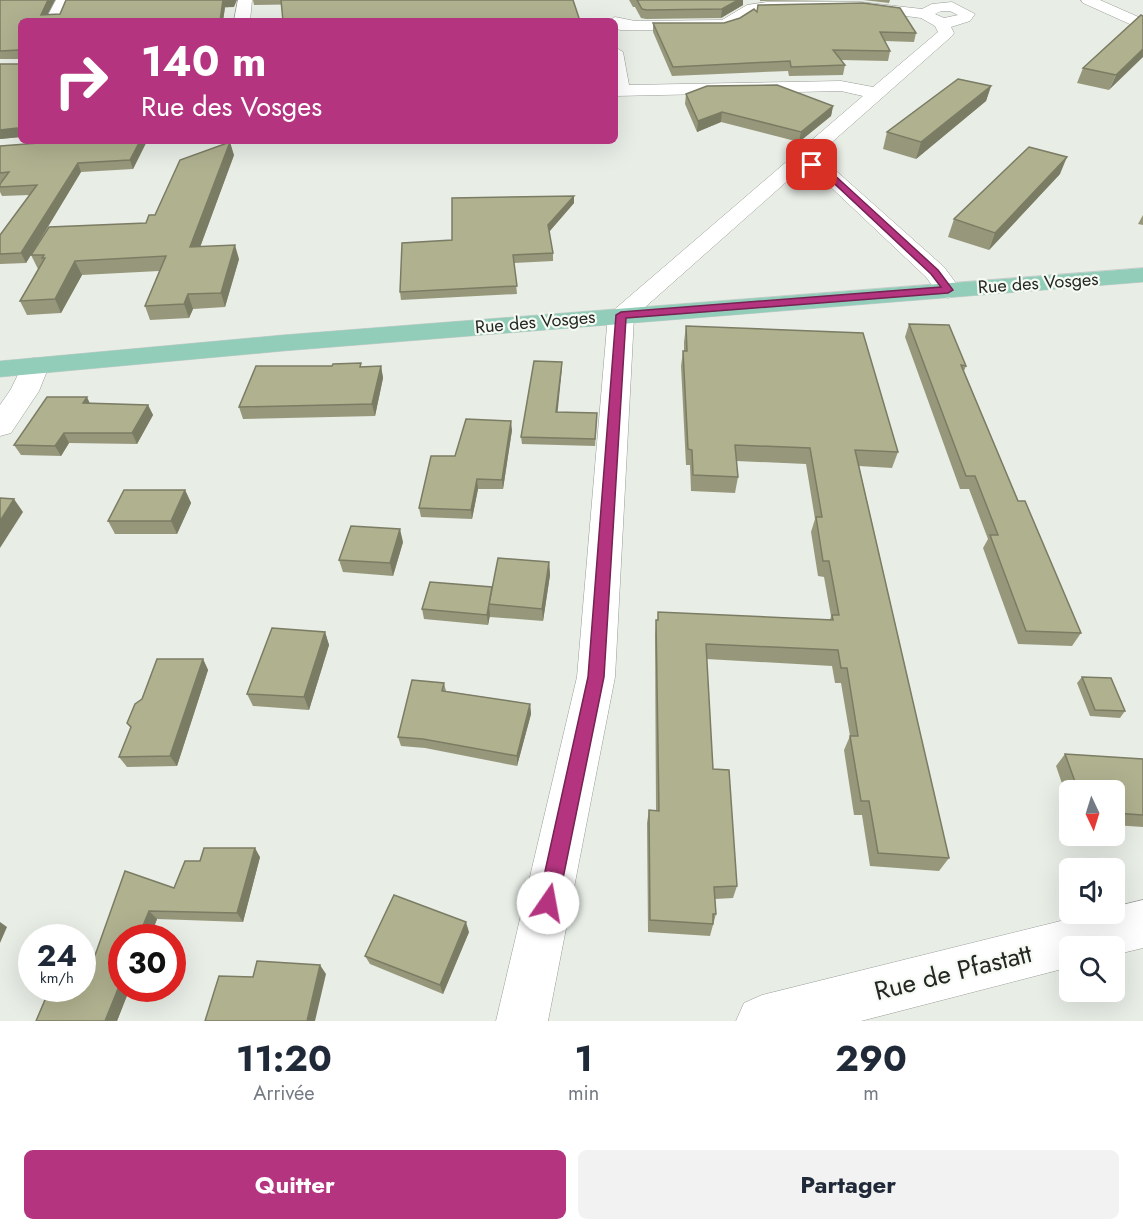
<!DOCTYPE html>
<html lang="fr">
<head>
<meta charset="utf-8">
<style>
	body { margin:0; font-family:Jost,sans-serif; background:#f2f2f3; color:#1f2937; height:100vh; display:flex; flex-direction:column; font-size:22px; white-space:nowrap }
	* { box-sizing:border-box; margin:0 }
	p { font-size:20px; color:#747a83 }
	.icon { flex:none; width:33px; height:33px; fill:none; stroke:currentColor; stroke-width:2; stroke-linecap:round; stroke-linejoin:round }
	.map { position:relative; height:1021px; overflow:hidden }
	.details { display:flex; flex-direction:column; background:#fff; flex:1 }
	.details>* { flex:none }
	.top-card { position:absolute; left:18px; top:18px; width:600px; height:126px; border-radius:9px; box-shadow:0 6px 24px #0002; background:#b53480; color:#fff; overflow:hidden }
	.needle { width:39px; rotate:176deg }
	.tools { position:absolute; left:1059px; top:780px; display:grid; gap:12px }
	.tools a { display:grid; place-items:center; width:66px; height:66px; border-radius:9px; background:#fff; box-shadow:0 6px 24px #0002; font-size:30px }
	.speed { position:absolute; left:18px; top:924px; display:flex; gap:12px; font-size:30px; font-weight:700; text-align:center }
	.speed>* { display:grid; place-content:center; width:78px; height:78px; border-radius:50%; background:#fff; box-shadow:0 6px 24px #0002; line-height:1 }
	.speed small { font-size:15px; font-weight:400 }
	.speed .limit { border:9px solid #d22; background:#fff; color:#111 }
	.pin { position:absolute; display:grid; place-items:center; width:51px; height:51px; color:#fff; margin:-26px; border-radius:12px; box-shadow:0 3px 9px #0006 }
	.me { position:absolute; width:66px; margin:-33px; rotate:12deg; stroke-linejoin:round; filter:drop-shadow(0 0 4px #0008) }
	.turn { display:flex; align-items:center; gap:21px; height:126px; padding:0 24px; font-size:27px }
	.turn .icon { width:78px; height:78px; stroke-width:2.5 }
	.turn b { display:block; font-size:42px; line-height:51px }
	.eta { display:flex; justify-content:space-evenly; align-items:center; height:102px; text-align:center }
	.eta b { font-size:36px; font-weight:700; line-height:42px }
	.cta { display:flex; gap:12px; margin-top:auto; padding:12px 24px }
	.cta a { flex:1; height:69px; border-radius:9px; background:#b53480; color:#fff; font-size:24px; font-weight:700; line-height:69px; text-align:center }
	.cta a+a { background:#f2f2f3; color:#1f2937 }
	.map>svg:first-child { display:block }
</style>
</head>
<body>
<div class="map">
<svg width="1143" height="1021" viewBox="0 0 1143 1021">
	<rect width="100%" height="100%" fill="#e8ede6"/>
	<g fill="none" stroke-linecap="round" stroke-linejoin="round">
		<g stroke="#979d96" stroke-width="1">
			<g id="minor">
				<path d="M56,0H70L61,21H45Z"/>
				<path d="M238,0H252L250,21H234Z"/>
				<path d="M1081,0H1100L1143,19V30L1083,3Z"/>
				<path d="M767,2H861L922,9L932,4L952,2L975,14L970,21L951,27L954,33L952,36L814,158L834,169L944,267L961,290L957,295L948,298L939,295L926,277L820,177L802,168L634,317L615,677L548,1021H496L577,677L608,315L863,96L841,91L615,96V47L623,52L629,85L841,81L873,87L938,32L935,26L921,18L861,10L756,12L738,25L722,30H620L615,28V21H608L615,17L635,21L722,20L747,5ZM941,11H950L958,15L944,18L935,14Z"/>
				<path d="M35,358L45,360L49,366L39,391L11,433L0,436V405L11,389L25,360Z"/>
				<path d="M1143,900V948L1114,955V946H1070V967L861,1021H736L744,1003L762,995L1089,914H1114V907Z"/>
			</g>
		</g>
		<g stroke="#cbcbcb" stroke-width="1">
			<path id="major" d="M1143,268V282L283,351L0,377V361L283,335Z"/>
		</g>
		<use href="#minor" fill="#fff" fill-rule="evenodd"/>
		<use href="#major" fill="#91cdb9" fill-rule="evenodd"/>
	</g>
	<g fill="#97987b">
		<path d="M0,0H55L47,15L234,7H225L223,21H21V137L0,139V64H19V59H0Z"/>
		<path d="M253,0H573L254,5Z"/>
		<path d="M629,0H743V5L721,18L646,19L641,18L635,7H633Z"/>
		<path d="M760,0H836L760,1Z"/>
		<path d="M863,0H890L889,3Z"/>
		<path d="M757,12L916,33L914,42L885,41L890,51L888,61L841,60L845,65L843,75L789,76L788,71L672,76L653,32V23H724Z"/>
		<path d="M1143,16L1109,90L1077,83L1083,68Z"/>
		<path d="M991,86L986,101L916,159L883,149L887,132Z"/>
		<path d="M686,94L833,106L831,116L799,142L721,122L697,132L685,104Z"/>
		<path d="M147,141L133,169L81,172L26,263L0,264V235L30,195L2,196L0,192V184L2,182H0V146Z"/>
		<path d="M234,155L200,247L239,259L225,307L193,309L189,318L150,320L145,306L159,271L82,275L61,313L27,315L20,301L38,269L31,255L146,223Z"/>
		<path d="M1060,174L989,250L948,237L954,219Z"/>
		<path d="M574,196V203L549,232L553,253V261L514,263L517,294L401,300L400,292Z"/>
		<path d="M1143,215V225L1138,224Z"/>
		<path d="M909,324L966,366L964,371L1018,501L1081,633L1072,646L1018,644L983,548L988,539L969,489H960L905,337Z"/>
		<path d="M686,326L898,452L892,468L859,466L949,858L939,871L870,866L862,815H854L844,750L850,736L841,683H835L832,666L706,659L713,769L737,886L733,898L715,899L716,914L710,936L648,932L647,823L649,810L656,811L655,635L656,620H658V612L830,620L831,616L824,577L818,576L811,532L815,519L806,464L736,461L738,477L735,493L691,491L690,465H686L681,366L683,351H684V342Z"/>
		<path d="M562,362L557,412L597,419L595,446L522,444L521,437Z"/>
		<path d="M361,363V367L381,366L383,378L375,416L243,419L239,407L332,366Z"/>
		<path d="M90,403L148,405L153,415L137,444L69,443L61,456L21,455L14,445Z"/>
		<path d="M512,430L503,489H478L472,519L421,517L419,508L455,456Z"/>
		<path d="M185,490L191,503L177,534H115L108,521Z"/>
		<path d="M403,542L393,576L343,572L339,560Z"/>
		<path d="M549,562L550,575L543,621L490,617V615L488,625L424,619L422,609L492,587Z"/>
		<path d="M325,632L329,645L309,710L253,706L247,694Z"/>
		<path d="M203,659L208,670L177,766L127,767L119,757L131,728L127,723Z"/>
		<path d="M1082,677L1125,711L1120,718L1090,716L1077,683Z"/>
		<path d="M444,683L446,691L530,704L531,714L517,766L425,748L401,746L398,737Z"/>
		<path d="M1065,754L1143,759V827L1114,825V790H1070V807L1056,766Z"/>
		<path d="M260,857L243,922L157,919L117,1021H36L82,988L93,961L174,888L200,861Z"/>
		<path d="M469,932L443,994L370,964L365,956Z"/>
	</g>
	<g fill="#7b7c64">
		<path d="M48,0H55L44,21L41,15Z"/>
		<path d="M223,0H237L234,7H225L223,21H220Z"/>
		<path d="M738,0H743V5L721,18L722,9Z"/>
		<path d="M1143,49V57L1109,90L1116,75Z"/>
		<path d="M991,86L986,101L916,159L921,142Z"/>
		<path d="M833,106L831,116L799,142L801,132Z"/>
		<path d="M722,112L721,122L697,132L698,121Z"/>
		<path d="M17,128L21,137L0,139V130Z"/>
		<path d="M140,141H147L133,169L130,160Z"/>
		<path d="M230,142L234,155L195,261L190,247Z"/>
		<path d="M1067,157L1060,174L989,250L995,233Z"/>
		<path d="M78,163L81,172L26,263L21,253Z"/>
		<path d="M574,196V203L548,233V225Z"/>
		<path d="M235,245L239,259L225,307L221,293Z"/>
		<path d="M75,261L82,275L61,313L55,299Z"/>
		<path d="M188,294L193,309L189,318L184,304Z"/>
		<path d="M562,362V368L557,418L556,412Z"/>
		<path d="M381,366L383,378L375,416L372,404Z"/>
		<path d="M87,397L92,408L83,403Z"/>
		<path d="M148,405L153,415L137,444L132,433Z"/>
		<path d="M511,421L512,430L503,489L502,480Z"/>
		<path d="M64,433L69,443L61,456L55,446Z"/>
		<path d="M477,479L478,489L472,519L471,510Z"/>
		<path d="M185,490L191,503L177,534L171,521Z"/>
		<path d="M14,499L23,512L0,548V521Z"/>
		<path d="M400,529L403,542L393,576L390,563Z"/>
		<path d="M549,562L550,575L543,621L542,609Z"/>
		<path d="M489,605L490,615L488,625L487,615Z"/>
		<path d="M325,632L329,645L309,710L304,697Z"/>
		<path d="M203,659L208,670L177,766L170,756Z"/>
		<path d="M530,704L531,714L517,766V756Z"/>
		<path d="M255,848L260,857L243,922L237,913Z"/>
		<path d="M149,911L157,919L150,938H138Z"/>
		<path d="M0,922L7,927L0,943Z"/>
		<path d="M466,922L469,932L443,994L440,985Z"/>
		<path d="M320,965L326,974L315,1021H307Z"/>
		<path d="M122,979V988H130L117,1021H105Z"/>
	</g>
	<g fill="#b0b18f" stroke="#7b7c64" stroke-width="1.5">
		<path d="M0,0H48L41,15L60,14L66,0H225H223L220,21H21V130L17,128L0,130V64H19V50L0,51Z"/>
		<path d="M281,0H573L580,21H283Z"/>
		<path d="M637,0H738L722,9L647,10L642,9Z"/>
		<path d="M863,3L900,8L916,33L880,32L890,51L833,50L845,65L791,67L790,61L673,67L653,23H724L740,18L754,9L757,12L758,5Z"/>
		<path d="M1141,15L1143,16V49L1116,75L1083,68Z"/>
		<path d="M958,79L991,86L921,142L887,132Z"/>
		<path d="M777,85L833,106L801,132L722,112L698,121L686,94L707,86Z"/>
		<path d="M65,141H140L130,160L78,163L21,253L0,254V235L37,185L0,187V184L9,172L0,173V146Z"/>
		<path d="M230,142L190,247L235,245L221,293L188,294L184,304L145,306L166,256L75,261L55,299L20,301L45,258H42L44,255H31L49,227L146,223L149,215H155L180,160Z"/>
		<path d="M1029,147L1067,157L995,233L954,219Z"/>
		<path d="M574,196L548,225L553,253L513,255L517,286L400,292L402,243L452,240V198Z"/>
		<path d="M909,324L949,325L966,366L961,365L1018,501H1025L1081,633L1026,631L990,535H998L975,476H966Z"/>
		<path d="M686,326L863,333L898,452L855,450L949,858L878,853L869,801H861L850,736H858L847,668H841L838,650L706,644L713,769L729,770L737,886L714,887L716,914H713V924L650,920L649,810L659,811L656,620H658V612L833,620L832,615H839L829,561H823L816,517H822L810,448L735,445L738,477L693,475L692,450L688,449L683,351H687Z"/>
		<path d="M534,361L562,362L556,412L597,413L595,439L521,437Z"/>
		<path d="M361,363L360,367L381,366L372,404L239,407L256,366H332L333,364Z"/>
		<path d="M47,397H87L83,403L148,405L132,433H64L55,446L14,445Z"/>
		<path d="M466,419L511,421L502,480L477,479L471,510L419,508L431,456H455Z"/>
		<path d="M124,490H185L171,521H108Z"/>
		<path d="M0,498L14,499L0,521Z"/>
		<path d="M351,526L400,529L390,563L339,560Z"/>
		<path d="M498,558L549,562L542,609L489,604Z"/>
		<path d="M430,582L492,587L487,615L422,609Z"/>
		<path d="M272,628L325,632L304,697L247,694Z"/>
		<path d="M157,659H203L170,756L119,757L131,727L127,723L135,704L142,699Z"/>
		<path d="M1082,677L1111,678L1125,711L1095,710Z"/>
		<path d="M412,680L444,683L442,691L530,704L517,756L423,739L398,737Z"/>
		<path d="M1065,754L1143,759V815L1114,813V790H1078Z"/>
		<path d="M204,848H255L237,913L149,911L138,938H122V979L105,1021H36L50,988H82V961H93L125,871L174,888L185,861H200Z"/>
		<path d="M394,895L466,922L440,985L365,956Z"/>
		<path d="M257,961L320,965L307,1021H205L219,976L253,977Z"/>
	</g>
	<path fill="#b53480" stroke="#762253" stroke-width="1.5" d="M809,163H815L830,171L938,270L953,290L948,293L626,318L604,677L558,903L555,910L548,913L541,910L538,903L588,677L616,315L621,312L941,287L931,274L824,174L809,167Z"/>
	<g text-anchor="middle" stroke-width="4.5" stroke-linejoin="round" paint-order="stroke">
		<g font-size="18" fill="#252725" stroke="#f5faf3">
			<text transform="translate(1038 283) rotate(-4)" y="6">Rue des Vosges</text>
			<text transform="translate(535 322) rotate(-5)" y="6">Rue des Vosges</text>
		</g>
		<g font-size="26" fill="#252725" stroke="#f5faf3">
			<text transform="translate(953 972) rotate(-14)" y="9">Rue de Pfastatt</text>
		</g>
	</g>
</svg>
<div class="tools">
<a><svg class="needle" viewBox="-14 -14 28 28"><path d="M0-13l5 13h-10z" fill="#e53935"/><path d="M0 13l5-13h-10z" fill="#747a83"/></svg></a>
<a><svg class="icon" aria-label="sound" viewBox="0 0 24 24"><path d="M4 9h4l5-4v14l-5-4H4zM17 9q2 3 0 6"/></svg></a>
<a><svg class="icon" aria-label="search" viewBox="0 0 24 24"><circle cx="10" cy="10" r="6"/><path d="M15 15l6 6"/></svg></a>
</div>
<div class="speed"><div>24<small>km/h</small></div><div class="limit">30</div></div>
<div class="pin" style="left:812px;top:165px;background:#d93025"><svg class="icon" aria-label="arrive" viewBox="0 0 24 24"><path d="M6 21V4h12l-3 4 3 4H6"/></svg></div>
<svg class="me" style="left:548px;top:903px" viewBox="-20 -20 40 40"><circle r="19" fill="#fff"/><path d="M0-13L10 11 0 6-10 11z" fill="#b53480"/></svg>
<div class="top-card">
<div class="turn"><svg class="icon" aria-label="right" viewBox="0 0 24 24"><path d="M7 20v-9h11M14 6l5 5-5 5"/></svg><div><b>140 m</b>Rue des Vosges</div></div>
</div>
</div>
<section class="details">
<div class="eta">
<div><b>11:20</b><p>Arrivée</p></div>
<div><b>1</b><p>min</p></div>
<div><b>290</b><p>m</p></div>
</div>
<div class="cta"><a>Quitter</a><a>Partager</a></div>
</section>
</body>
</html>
